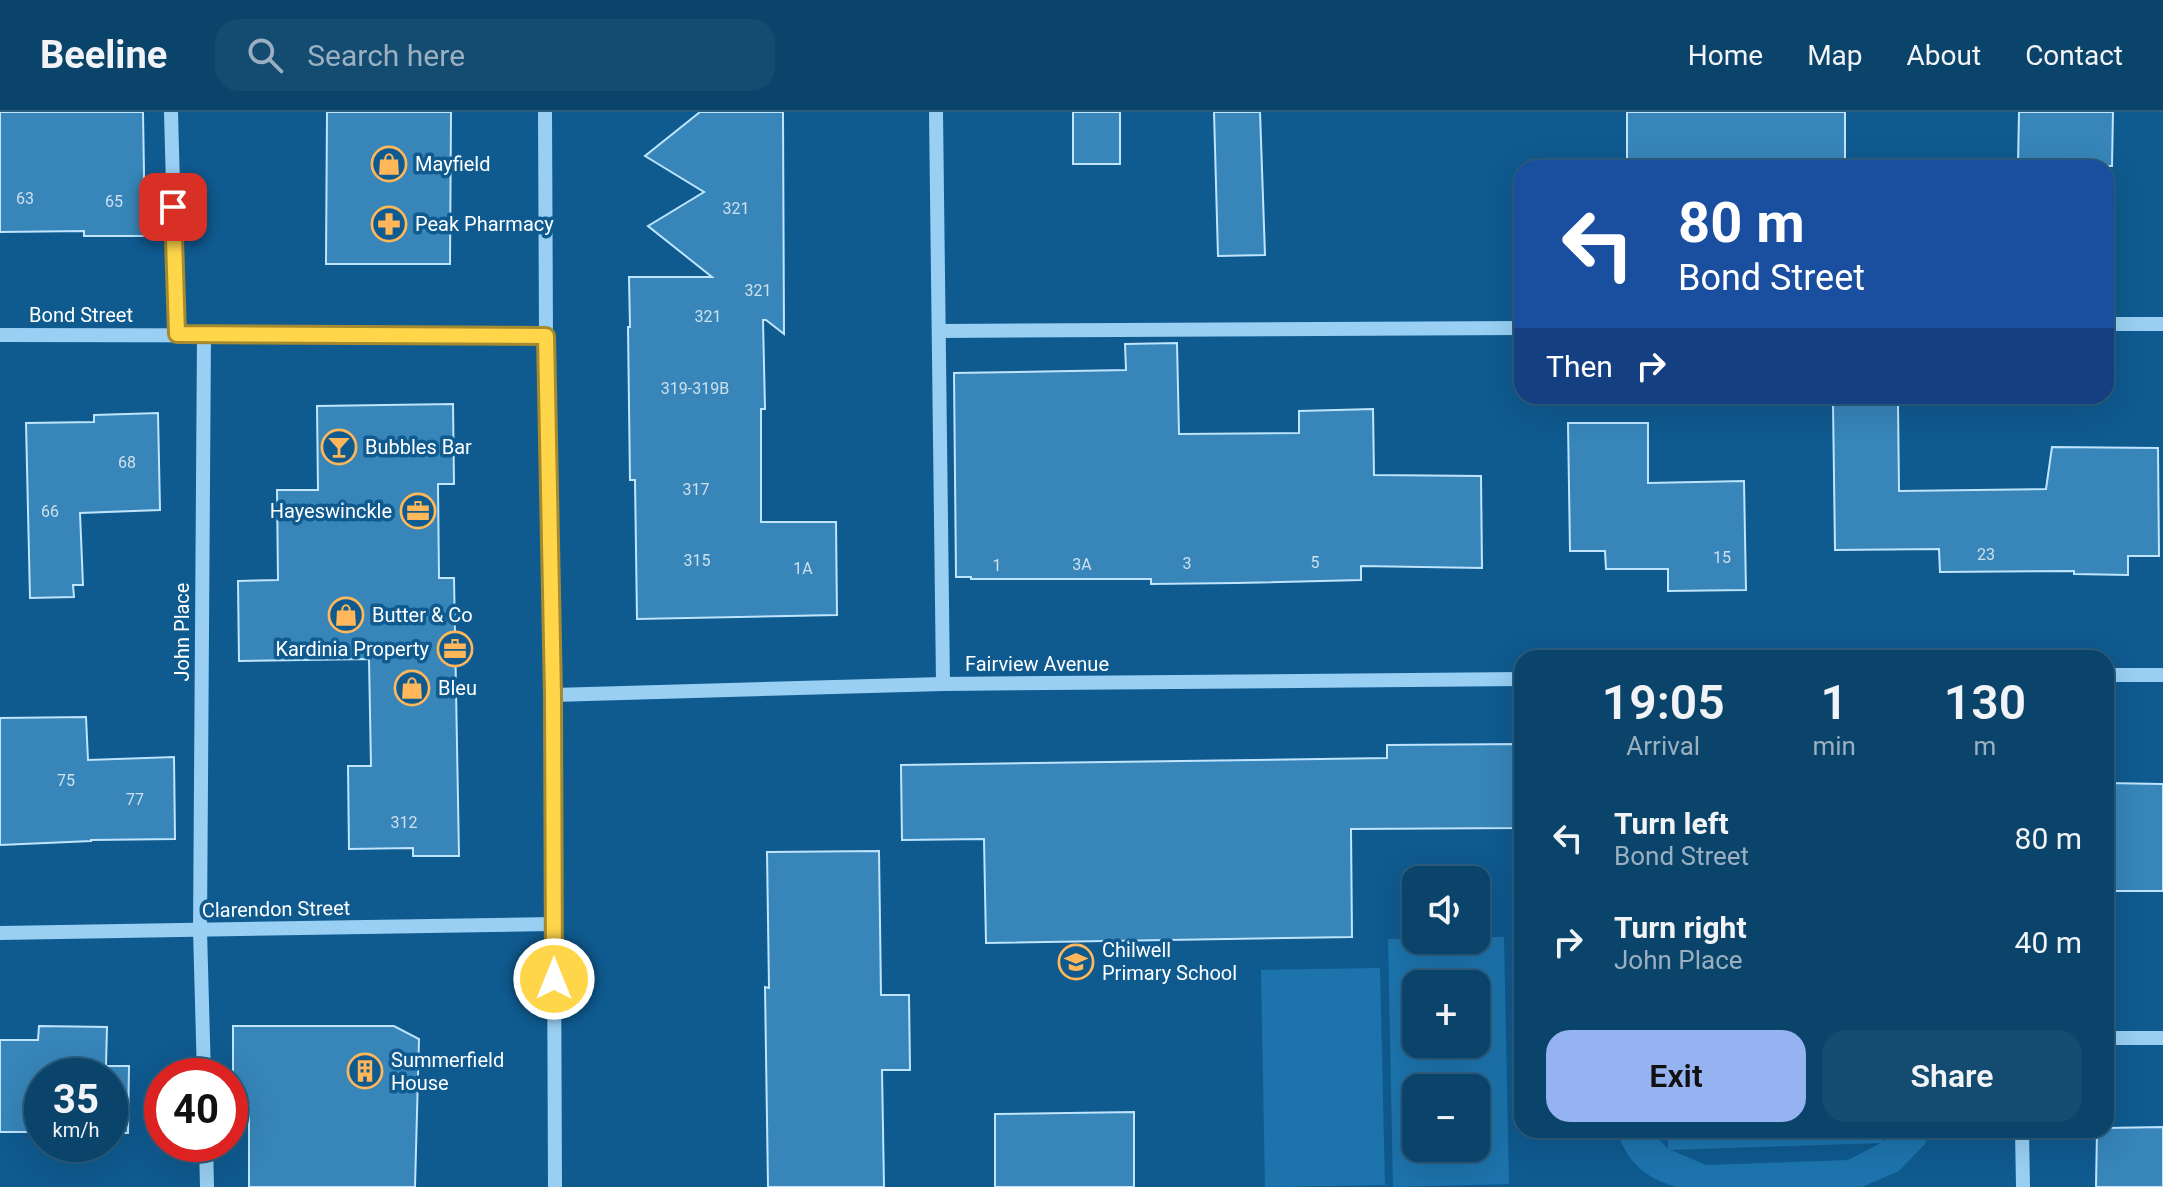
<!DOCTYPE html>
<html lang="en">
<head>
<meta charset="utf-8">
<style>
	body { margin:0; font-family:Roboto,sans-serif; background:#144b71; color:#f1f3f6; height:100vh; display:flex; flex-direction:column; font-size:30px; white-space:nowrap }
	* { box-sizing:border-box; margin:0 }
	p { font-size:26px; color:#9ab0c1 }
	.icon { flex:none; width:44px; height:44px; fill:none; stroke:currentColor; stroke-width:2; stroke-linecap:round; stroke-linejoin:round }
	.map { position:relative; flex:1; overflow:hidden }
	.side { position:absolute; left:1514px; top:538px; width:600px; height:488px; display:flex; flex-direction:column; background:#0b446b; border-radius:24px; box-shadow:0 8px 32px #0002,0 0 0 2px #2b5c7e }
	.side>* { flex:none }
	.guide { position:absolute; left:1514px; top:48px; width:600px; height:244px; border-radius:24px; box-shadow:0 8px 32px #0002,0 0 0 2px #2b5c7e; background:#1a4fa0; color:#fff; overflow:hidden }
	.fabs { position:absolute; left:1402px; top:754px; display:grid; gap:16px }
	.fabs a { display:grid; place-items:center; width:88px; height:88px; border-radius:16px; background:#0b446b; box-shadow:0 8px 32px #0002,0 0 0 2px #2b5c7e; font-size:40px }
	.speed { position:absolute; left:24px; top:946px; display:flex; gap:16px; font-size:40px; font-weight:700; text-align:center }
	.speed>* { display:grid; place-content:center; width:104px; height:104px; border-radius:50%; background:#0b446b; box-shadow:0 8px 32px #0002,0 0 0 2px #2b5c7e; line-height:1 }
	.speed small { font-size:20px; font-weight:400 }
	.speed .limit { border:12px solid #d22; background:#fff; color:#111 }
	.pin { position:absolute; display:grid; place-items:center; width:68px; height:68px; color:#fff; margin:-34px; border-radius:16px; box-shadow:0 4px 12px #0006 }
	.me { position:absolute; width:88px; margin:-44px; rotate:0deg; stroke-linejoin:round; filter:drop-shadow(0 0 6px #0008) }
	.turn { display:flex; align-items:center; gap:28px; height:168px; padding:0 32px; font-size:36px }
	.turn .icon { width:104px; height:104px; stroke-width:2.5 }
	.turn b { display:block; font-size:56px; line-height:68px }
	.then { display:flex; align-items:center; height:76px; padding:0 32px; background:#0003; gap:16px; font-size:30px }
	.eta { display:flex; justify-content:space-evenly; align-items:center; height:136px; text-align:center }
	.eta b { font-size:48px; font-weight:600; line-height:56px }
	.primary-button { display:flex; gap:16px; margin-top:auto; padding:16px 32px }
	.primary-button a { flex:1; height:92px; border-radius:24px; background:#95b2f1; color:#111; font-size:32px; font-weight:600; line-height:92px; text-align:center }
	.primary-button a+a { background:#144b71; color:#f1f3f6 }
	ul { padding:0; list-style:none }
	li { display:flex; align-items:center; gap:24px; height:104px; padding:0 32px }
	li div { flex:1 }
	li b { display:block; font-size:30px }
	li em { font-style:normal }
	header { display:flex; align-items:center; gap:48px; box-sizing:border-box; height:112px; padding:0 40px; background:#0b446b; border-bottom:2px solid #2b5c7e }
	header strong { font-size:38px }
	nav { display:flex; gap:44px; margin-inline-start:auto; font-size:28px }
	.search { width:560px; height:72px; background:#144b71; display:flex; align-items:center; gap:20px; box-sizing:border-box; padding:0 28px; border-radius:24px; color:#9ab0c1; font-size:30px }
	.map>svg:first-child { display:block }
</style>
</head>
<body>
<header>
<strong>Beeline</strong>
<div class="search"><svg class="icon" aria-label="search" viewBox="0 0 24 24"><circle cx="10" cy="10" r="6"/><path d="M15 15l6 6"/></svg>Search here</div>
<nav><a>Home</a><a>Map</a><a>About</a><a>Contact</a></nav>
</header>
<div class="map">
<svg width="2163" height="1075" viewBox="0 0 2163 1075">
	<rect width="100%" height="100%" fill="#0f5a8f"/>
	<g fill="#1d74ad" fill-rule="evenodd">
		<path d="M1476,825H1504L1509,1072L1393,1075L1388,827L1476,828ZM1416,872H1476V932H1416ZM1416,976H1476V1036H1416Z"/>
		<path d="M1380,856L1385,1073L1265,1075L1261,858Z"/>
		<path d="M1616,1018H1650L1668,1037V1018H1883L1884,1030L1893,1018H1930L1925,1032L1899,1059L1862,1075H1676C1643,1065 1628,1050 1616,1018ZM1881,1031L1848,1048L1706,1053L1671,1038Z"/>
	</g>
	<g fill="#3785b9" stroke="#bfe5fe" stroke-width="2">
		<path d="M0,0H143L145,124H84V119L0,120Z"/>
		<path d="M327,0H451L450,152H326Z"/>
		<path d="M700,0H783L784,222L766,208H763L765,297H761V410H836L837,503L637,507L635,368H630L628,215H630L629,165H712L648,114L704,80L645,44Z"/>
		<rect x="1073" y="0" width="47" height="52"/>
		<path d="M1214,0H1260L1265,143L1218,144Z"/>
		<rect x="1627" y="0" width="218" height="56"/>
		<path d="M2019,0H2113L2112,54L2018,53Z"/>
		<path d="M1177,231L1179,322L1299,321V299L1373,297L1374,363L1481,364L1482,456L1361,454V468L1236,471L1151,472V467H971V465H956L954,261L1126,258L1125,232Z"/>
		<path d="M1898,291L1899,379L2046,377L2052,335L2158,336L2159,444H2128V463L2074,462V459L1940,460L1939,437L1835,438L1833,292Z"/>
		<path d="M453,292L454,372H438L439,466H454L459,744H413V736L349,737L348,654H371L369,547L239,549L238,469L278,468L277,378H318L317,294Z"/>
		<path d="M158,301L160,398L80,401L83,473H73L74,485L30,486L26,311L94,310V303Z"/>
		<path d="M1568,311H1648V371L1744,369L1746,478L1668,479V457H1606L1605,439H1570Z"/>
		<path d="M86,605L88,648L174,645L175,727L91,728V729L0,733V606Z"/>
		<path d="M1522,632V716L1351,717L1352,825L986,831L984,727L902,728L901,653L1387,646V633Z"/>
		<path d="M2106,671L2163,672V779H2106Z"/>
		<path d="M879,739L881,883H909L910,958H882L884,1075H768L765,875L769,876L767,740Z"/>
		<path d="M39,914L107,915L106,954H129L128,1021H110V964H42V1020H0V928H38Z"/>
		<path d="M233,914H394L419,927L415,1075H249V993H233Z"/>
		<path d="M1134,1000V1075H995V1002Z"/>
		<path d="M2163,1015V1075H2096L2097,1018H2106V1016Z"/>
	</g>
	<g fill="none" stroke-linecap="round" stroke-linejoin="round">
		<g stroke="#98cff3" stroke-width="14">
			<path d="M171,0L177,222"/>
			<path d="M545,0L546,224L553,583L555,1075"/>
			<path d="M936,0L943,572"/>
			<path d="M2106,212H2163"/>
			<path d="M939,219L1522,216"/>
			<path d="M0,223L546,224"/>
			<path d="M2106,563H2163"/>
			<path d="M553,583L943,572L1522,567"/>
			<path d="M0,821L553,812"/>
			<path d="M2106,926H2163"/>
			<path d="M204,964L200,818L204,222"/>
			<path d="M2022,1018L2023,1075"/>
			<path d="M206,1032L207,1075"/>
		</g>
	</g>
	<g fill="none" stroke-linecap="round" stroke-linejoin="round">
		<g stroke="#a68a30" stroke-width="20">
			<path id="route" d="M173,95L177,222L546,224L553,583L554,867"/>
		</g>
		<use href="#route" stroke="#ffd54a" stroke-width="14"/>
	</g>
	<defs>
		<g id="shop-ring" transform="scale(1.8)"><circle r="9.5" fill="#0f5a8f" stroke="#ffb75a" stroke-width="1.5"/><path d="M-5-2.5h2.3a2.7 3.5 0 0 1 5.4 0H5L5.5 6h-11ZM-1.5-2.5h3a1.5 2.3 0 0 0-3 0Z" fill="#ffb75a"/></g>
		<g id="pharmacy-ring" transform="scale(1.8)"><circle r="9.5" fill="#0f5a8f" stroke="#ffb75a" stroke-width="1.5"/><path d="M-2-6h4v4h4v4h-4v4h-4v-4h-4v-4h4Z" fill="#ffb75a"/></g>
		<g id="bar-ring" transform="scale(1.8)"><circle r="9.5" fill="#0f5a8f" stroke="#ffb75a" stroke-width="1.5"/><path d="M-6-5H6L.8 .8V4.5H3.5V6h-7V4.5H-.8V.8Z" fill="#ffb75a"/></g>
		<g id="office-ring" transform="scale(1.8)"><circle r="9.5" fill="#0f5a8f" stroke="#ffb75a" stroke-width="1.5"/><path d="M-6-3h4V-5.5h4V-3h4V5H-6ZM-1-4.5V-3h2v-1.5ZM-6 0V1H6V0Z" fill="#ffb75a"/></g>
		<g id="school-ring" transform="scale(1.8)"><circle r="9.5" fill="#0f5a8f" stroke="#ffb75a" stroke-width="1.5"/><path d="M0-5L7-2L0 1L-7-2ZM-4 1L0 2.5L4 1V4Q0 6-4 4Z" fill="#ffb75a"/></g>
		<g id="building-ring" transform="scale(1.8)"><circle r="9.5" fill="#0f5a8f" stroke="#ffb75a" stroke-width="1.5"/><path d="M-4-6H4V6H1V3H-1V6H-4ZM-2.5-4.3h1.7v1.8h-1.7ZM.8-4.3h1.7v1.8H.8ZM-2.5-1h1.7V.8h-1.7ZM.8-1h1.7V.8H.8Z" fill="#ffb75a"/></g>
	</defs>
	<g fill-rule="evenodd">
		<use href="#shop-ring" x="389" y="52"/>
		<use href="#pharmacy-ring" x="389" y="112"/>
		<use href="#bar-ring" x="339" y="335"/>
		<use href="#office-ring" x="418" y="399"/>
		<use href="#shop-ring" x="346" y="503"/>
		<use href="#office-ring" x="455" y="537"/>
		<use href="#shop-ring" x="412" y="576"/>
		<use href="#school-ring" x="1076" y="850"/>
		<use href="#building-ring" x="365" y="959"/>
	</g>
	<g text-anchor="middle" stroke-width="7" stroke-linejoin="round" paint-order="stroke">
		<g font-size="16" fill="#cde0ee">
			<text x="25" y="92">63</text>
			<text x="114" y="95">65</text>
			<text x="736" y="102">321</text>
			<text x="758" y="184">321</text>
			<text x="708" y="210">321</text>
			<text x="695" y="282">319-319B</text>
			<text x="127" y="356">68</text>
			<text x="696" y="383">317</text>
			<text x="50" y="405">66</text>
			<text x="1986" y="448">23</text>
			<text x="1722" y="451">15</text>
			<text x="697" y="454">315</text>
			<text x="1315" y="456">5</text>
			<text x="1187" y="457">3</text>
			<text x="1082" y="458">3A</text>
			<text x="997" y="459">1</text>
			<text x="803" y="462">1A</text>
			<text x="66" y="674">75</text>
			<text x="135" y="693">77</text>
			<text x="404" y="716">312</text>
		</g>
		<g font-size="20" fill="#fff" stroke="#0f5a8f" text-anchor="start">
			<text x="415" y="59">Mayfield</text>
			<text x="415" y="119">Peak Pharmacy</text>
			<text x="365" y="342">Bubbles Bar</text>
			<text x="392" y="406" text-anchor="end">Hayeswinckle</text>
			<text x="372" y="510">Butter &amp; Co</text>
			<text x="429" y="544" text-anchor="end">Kardinia Property</text>
			<text x="438" y="583">Bleu</text>
			<text x="1102" y="845">Chilwell<tspan x="1102" dy="23">Primary School</tspan></text>
			<text x="391" y="955">Summerfield<tspan x="391" dy="23">House</tspan></text>
		</g>
		<g font-size="20" fill="#fff" stroke="#0f5a8f">
			<text x="81" y="210">Bond Street</text>
			<text transform="translate(182 520) rotate(-90)" y="7">John Place</text>
			<text x="1037" y="559">Fairview Avenue</text>
			<text transform="translate(276 797) rotate(-1)" y="7">Clarendon Street</text>
		</g>
	</g>
</svg>
<div class="fabs">
<a><svg class="icon" aria-label="sound" viewBox="0 0 24 24"><path d="M4 9h4l5-4v14l-5-4H4zM17 9q2 3 0 6"/></svg></a>
<a>+</a>
<a>−</a>
</div>
<div class="speed"><div>35<small>km/h</small></div><div class="limit">40</div></div>
<div class="pin" style="left:173px;top:95px;background:#d93025"><svg class="icon" aria-label="arrive" viewBox="0 0 24 24"><path d="M6 21V4h12l-3 4 3 4H6"/></svg></div>
<svg class="me" style="left:554px;top:867px" viewBox="-20 -20 40 40"><circle r="17" fill="#ffd54a" stroke="#fff" stroke-width="3"/><path d="M0-11L8 9 0 5-8 9z" fill="#fff"/></svg>
<div class="guide">
<div class="turn"><svg class="icon" aria-label="left" viewBox="0 0 24 24"><path d="M17 20v-9H6M10 6l-5 5 5 5"/></svg><div><b>80 m</b>Bond Street</div></div>
<div class="then">Then<svg class="icon" aria-label="right" viewBox="0 0 24 24"><path d="M7 20v-9h11M14 6l5 5-5 5"/></svg></div>
</div>
<section class="side">
<div class="eta">
<div><b>19:05</b><p>Arrival</p></div>
<div><b>1</b><p>min</p></div>
<div><b>130</b><p>m</p></div>
</div>
<ul>
<li><svg class="icon" aria-label="left" viewBox="0 0 24 24"><path d="M17 20v-9H6M10 6l-5 5 5 5"/></svg><div><b>Turn left</b><p>Bond Street</p></div><em>80 m</em></li>
<li><svg class="icon" aria-label="right" viewBox="0 0 24 24"><path d="M7 20v-9h11M14 6l5 5-5 5"/></svg><div><b>Turn right</b><p>John Place</p></div><em>40 m</em></li>
</ul>
<div class="primary-button"><a>Exit</a><a>Share</a></div>
</section>
</div>
</body>
</html>
